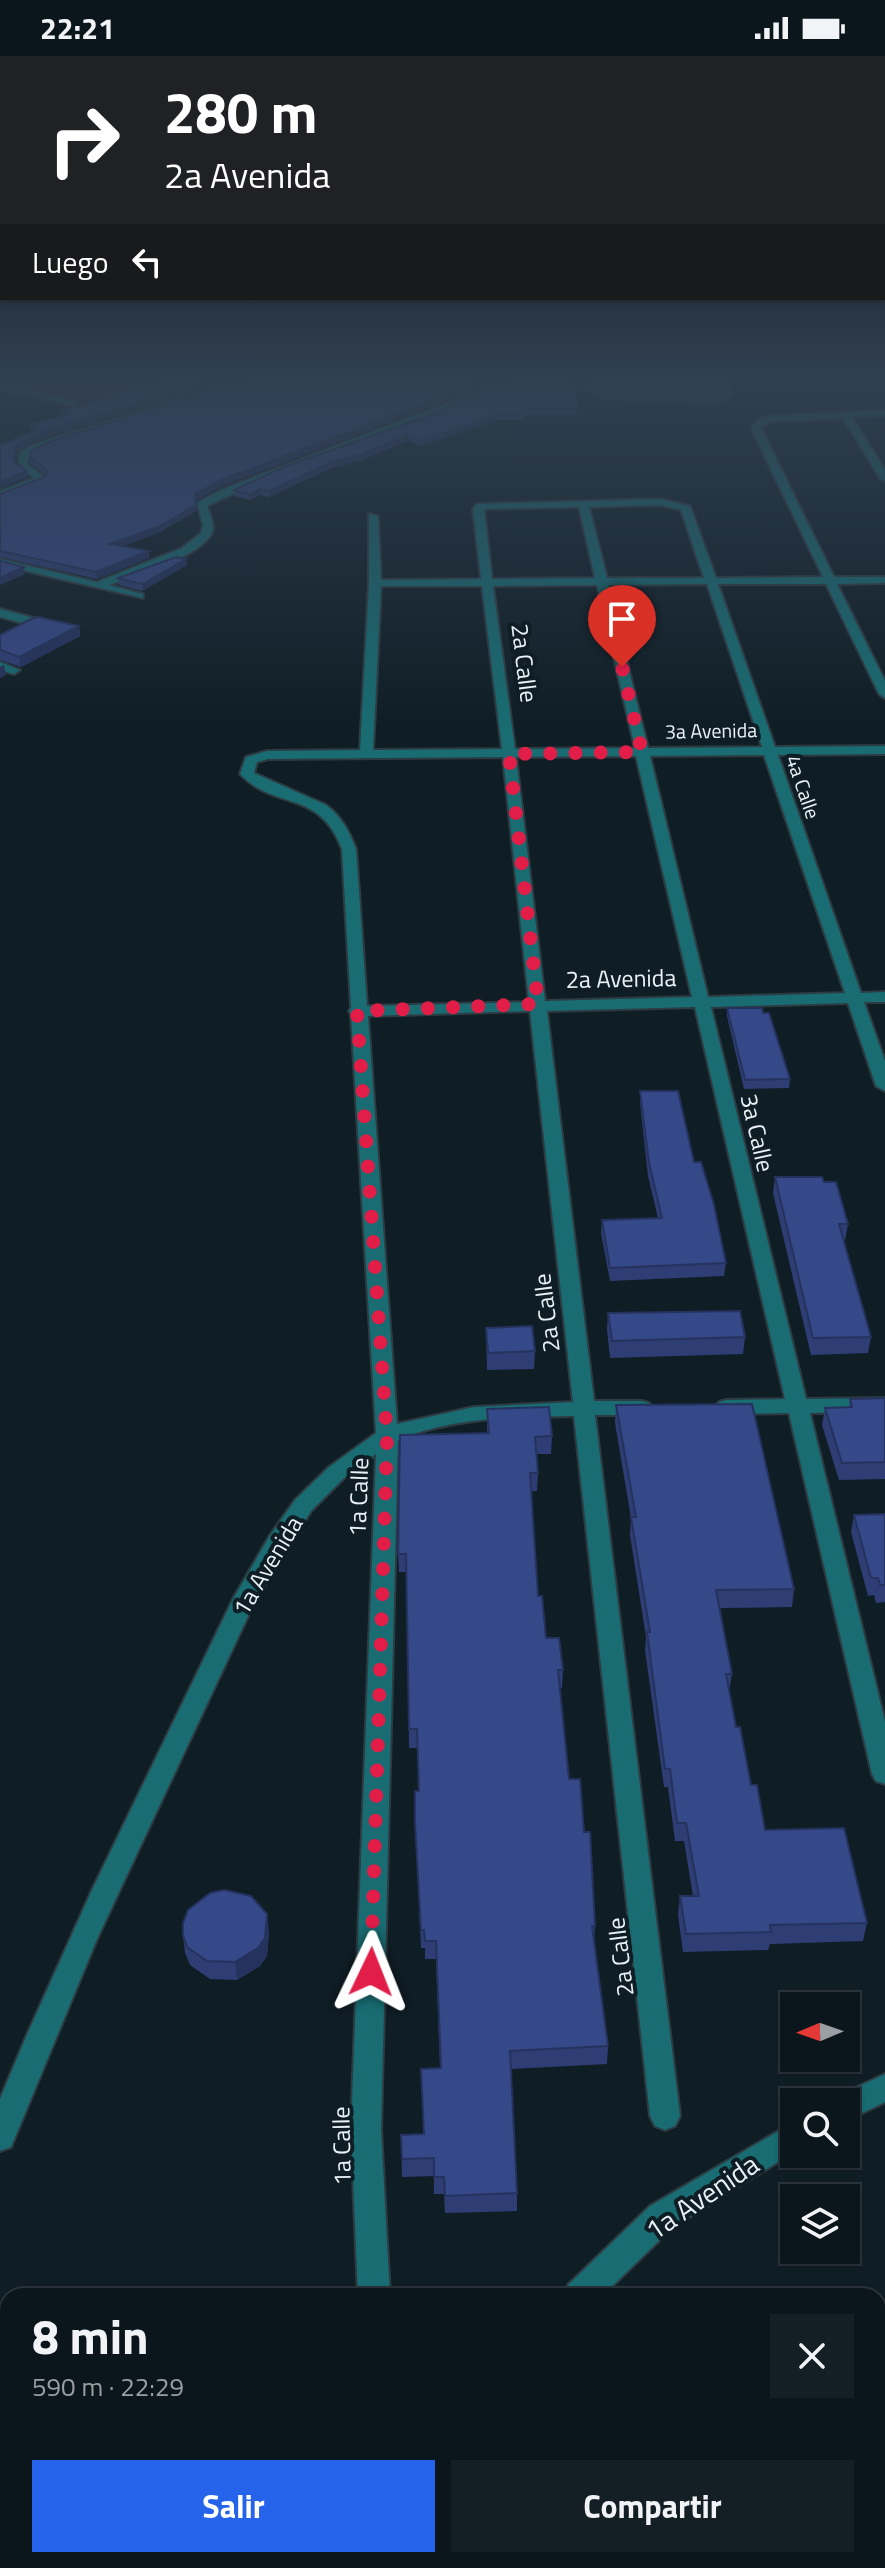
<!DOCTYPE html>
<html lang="es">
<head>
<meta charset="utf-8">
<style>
	body { margin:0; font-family:"Titillium Web",sans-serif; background:#141f25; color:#f1f3f6; height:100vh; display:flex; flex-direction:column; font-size:30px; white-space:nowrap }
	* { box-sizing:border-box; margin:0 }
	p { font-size:26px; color:#9a9fa3 }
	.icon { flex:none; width:44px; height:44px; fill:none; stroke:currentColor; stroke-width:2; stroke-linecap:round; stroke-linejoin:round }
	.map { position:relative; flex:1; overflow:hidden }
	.panel { position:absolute; left:0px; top:2232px; width:886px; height:280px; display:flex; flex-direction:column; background:#0b161c; border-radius:24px 24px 0 0; box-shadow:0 2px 6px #0004,0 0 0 2px #2b353b }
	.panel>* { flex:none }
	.guide { position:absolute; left:0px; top:0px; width:886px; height:244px; box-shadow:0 2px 6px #0004,0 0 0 2px #2b353b; background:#202124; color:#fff; overflow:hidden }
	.needle { width:52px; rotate:268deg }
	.tools { position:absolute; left:780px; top:1936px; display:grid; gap:16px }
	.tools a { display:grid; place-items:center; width:80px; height:80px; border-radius:0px; background:#0b161c; box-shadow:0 2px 6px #0004,0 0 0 2px #2b353b; font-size:40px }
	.pin { position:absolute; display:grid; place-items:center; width:68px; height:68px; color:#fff; margin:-82px -34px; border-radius:50% 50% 50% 0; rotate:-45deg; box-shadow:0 0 8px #0007 }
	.pin .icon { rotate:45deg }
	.me { position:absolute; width:88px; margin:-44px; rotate:2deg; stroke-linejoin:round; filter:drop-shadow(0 0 6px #0008) }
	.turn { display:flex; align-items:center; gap:28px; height:168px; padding:0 32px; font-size:36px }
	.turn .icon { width:104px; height:104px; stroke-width:2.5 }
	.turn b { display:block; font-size:56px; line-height:68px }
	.then { display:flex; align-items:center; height:76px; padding:0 32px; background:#0003; gap:16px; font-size:30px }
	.round { display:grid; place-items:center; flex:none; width:84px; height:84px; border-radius:0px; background:#141f25 }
	.overview { display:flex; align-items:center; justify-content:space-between; height:136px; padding:0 32px }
	h1 { font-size:48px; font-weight:700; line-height:60px }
	.cta { display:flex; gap:16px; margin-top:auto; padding:16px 32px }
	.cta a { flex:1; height:92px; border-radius:0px; background:#2563eb; color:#fff; font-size:32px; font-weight:700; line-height:92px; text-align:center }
	.cta a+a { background:#141f25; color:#f1f3f6 }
	.status { display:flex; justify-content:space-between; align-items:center; height:56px; padding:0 40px; background:#0b161c; direction:ltr }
	.status svg { height:22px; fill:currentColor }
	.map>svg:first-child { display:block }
</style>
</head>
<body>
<div class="status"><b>22:21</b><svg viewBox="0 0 49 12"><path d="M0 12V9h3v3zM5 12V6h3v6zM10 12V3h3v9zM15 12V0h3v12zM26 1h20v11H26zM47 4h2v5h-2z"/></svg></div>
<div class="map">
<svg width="885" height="2512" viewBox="0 0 885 2512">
	<rect width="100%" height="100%" fill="#0f1d25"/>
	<path fill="#35244c" d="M0,322H159L82,348L0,327Z"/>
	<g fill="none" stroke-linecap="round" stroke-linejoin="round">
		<g stroke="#2d3b42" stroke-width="4">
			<g id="minor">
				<path d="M247,322H259L49,389L29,399L27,408L47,423L0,442V435L34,422L17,409L21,395L43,385Z"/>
				<path d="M512,322H523L433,361L283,414L207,450C210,459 217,471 210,480C194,503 135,519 109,529L143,538V542L0,509V503L97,526L182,492L201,477L203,469L197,447L223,433Z"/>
				<path d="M0,327L76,345L78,347L73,350L0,333Z"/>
				<path d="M885,354V360L852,361L885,414V425L880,422L843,362L770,366L761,372L834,521H885V527L837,528L885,625V642L879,638L826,528H718L775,691L885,690V698L778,699L861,937L885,936V946H864L885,1005V1035L876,1030L848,947L711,951L806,1343L885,1342V1356L810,1357L885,1666V1728L876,1725L872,1718L789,1357L726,1358L719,1356L715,1351L719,1346L726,1344L785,1343L695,951L547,955L594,1345H642L649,1347L653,1352L649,1357L642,1359H595L680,2060L675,2070L665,2074L655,2070L650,2060L574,1360C515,1361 453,1361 398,1384L381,2074L390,2240H358L351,2074L376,1398L344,1422L311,1455L256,1543L97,1883L11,2091L0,2095V2043L26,1981L92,1834L233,1543L269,1481L295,1444L329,1411L376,1377L351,959L349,955L351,952L342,793C319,732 275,755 240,718L246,701L267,695L360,694L369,527V458L378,460L381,524L481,523L473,453L477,448L660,443L690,450L716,522L823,521L751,372L759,363L769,360ZM660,449L681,454L704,522H607L589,451ZM579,451L595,522L492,523L484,453ZM707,528L762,691L648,692L608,529ZM597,529L635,692L515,693L493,530ZM381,530H482L502,693L373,694ZM764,699L845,937L708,941L650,700ZM636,700L692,941L545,945L516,701ZM503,701L529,946L367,950L356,793C349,775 342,761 326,749L254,717L257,706L268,703ZM530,955L573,1346L474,1351L397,1368L368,960Z"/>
				<path d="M0,553L38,563L40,566L34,570L0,561Z"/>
				<path d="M0,606L20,614L14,618L0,614Z"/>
				<path d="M885,2018V2046L846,2065V2046H834L836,2041Z"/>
				<path d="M794,2066V2096L672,2172L602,2240H563L568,2229L650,2150Z"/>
				<path d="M301,2504H342L339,2512H298Z"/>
			</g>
		</g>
		<use href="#minor" fill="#186c72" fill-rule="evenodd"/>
	</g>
	<g fill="#2e3e74">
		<path d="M163,322H238L42,382L18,394L15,406L28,421L0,389L33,375L31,374L30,369L63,360L62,356Z"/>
		<path d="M253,322H505L222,430L196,444V455L160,476L122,490L149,502L97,523L0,501V438L47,420L30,407V401Z"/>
		<path d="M516,322H728L733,337V342H726L725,348L601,344L573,324L577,359H525V364H497L421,390L409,384L360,405L331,412L269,441L260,439L250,444L235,440L234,434L434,358Z"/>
		<path d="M186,503L187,509L142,535L119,529L118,522Z"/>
		<path d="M79,570L80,580L21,611L0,604V579Z"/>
		<path d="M727,952L763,957L790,1023L789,1032L744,1033L727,960Z"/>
		<path d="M640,1035L694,1106L726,1207L724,1220L610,1225L601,1177L602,1164L658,1162L648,1120L640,1047Z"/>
		<path d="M775,1121L848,1168L845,1184H844L871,1281L868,1297L811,1299L773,1137Z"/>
		<path d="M608,1257L745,1281L743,1298L610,1302L607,1274Z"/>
		<path d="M486,1272L535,1295L534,1313L487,1314Z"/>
		<path d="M885,1342V1423L839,1424L822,1369L825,1352L849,1351L850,1343Z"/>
		<path d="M616,1349L794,1533L792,1551L720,1552L732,1618L729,1636L736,1671L751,1729L765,1774L867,1867L863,1885L770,1888L768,1894L683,1896L678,1859L680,1840H693L684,1785H675L668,1731H664L645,1594L646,1581L630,1479L631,1462L615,1367Z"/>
		<path d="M487,1353L552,1380L551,1398H536L538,1417L537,1435H531L538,1540L546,1582L563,1614L562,1632H560L569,1723L584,1776L595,1870L594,1887L608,1990L607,2008L511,2013L517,2137V2155L445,2157L444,2138H434V2120L402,2121L401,2079L423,2078L440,2012L436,1903H425V1892H421L416,1784L415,1735H419L417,1692H409L407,1516H399L398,1498L487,1377Z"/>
		<path d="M885,1458V1546L876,1547L874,1539L868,1540L851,1476L854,1459Z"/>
		<path d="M267,1858L269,1876L267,1900L260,1910L237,1924L210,1923L190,1909L185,1897L183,1879Z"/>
	</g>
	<g fill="#25325e">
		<path d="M220,322H238L42,382L18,394L14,410L13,404L17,388L41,376Z"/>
		<path d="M491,322H505L222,430L196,444L195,438L221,424Z"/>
		<path d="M497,359V364L421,390V385Z"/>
		<path d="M409,378V384L360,405L331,412L269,441V435L331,406Z"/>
		<path d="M27,415L28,421L0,432V426Z"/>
		<path d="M260,433V439L250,444L249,438Z"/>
		<path d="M196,449V455L160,476L111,495L110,488Z"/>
		<path d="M149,495V502L97,523L96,516Z"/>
		<path d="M186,503L187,509L142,535V528Z"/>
		<path d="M24,511L25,518L0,529V522Z"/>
		<path d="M79,570L80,580L21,611L19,601Z"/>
		<path d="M4,609L6,619L0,622V611Z"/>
		<path d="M267,1858L269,1876L267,1900L260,1910L237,1924L235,1906Z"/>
	</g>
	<g fill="#354887" stroke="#25325e" stroke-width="2">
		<path d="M163,322H220L41,376L17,388L13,404L27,415L0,426V389L38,374L33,372L38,371L30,369L69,358L62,356Z"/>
		<path d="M253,322H491L221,424L195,438L196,449L160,470L110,488L149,495L96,516L0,495V438L47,420L48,415L30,401L31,395L49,386Z"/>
		<path d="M516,322H573L578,353H524L525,358L497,359L421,385L409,378L360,399L331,406L269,435L260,433L249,438L234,434L284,411L434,358Z"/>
		<path d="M578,322H728L733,337H726V342L601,338Z"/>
		<path d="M176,501L186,503L142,528L118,522Z"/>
		<path d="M0,505L24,511L0,522Z"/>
		<path d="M38,561L79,570L19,601L0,594V579L31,563Z"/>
		<path d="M727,952H762L763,957H769L790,1023L745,1024Z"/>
		<path d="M640,1035H678L694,1106H701L714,1149L726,1207L610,1212L602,1164L662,1162L649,1107Z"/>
		<path d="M775,1121H822L824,1126H836L848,1168H839L871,1281L813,1282Z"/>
		<path d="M740,1255L745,1281L612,1285L608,1257Z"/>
		<path d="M532,1270L535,1295L488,1297L486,1272Z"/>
		<path d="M885,1342V1406L842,1407L825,1352L852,1351L850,1343Z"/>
		<path d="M752,1348L794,1533L716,1534L732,1618H726L736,1671H740L751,1729H757L765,1774L844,1772L867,1867L770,1869L771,1876L686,1878L680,1840H699L686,1767H677L670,1713H665L647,1576H650L631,1461H636L616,1349Z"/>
		<path d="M549,1351L552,1380L535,1381L538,1417H530L538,1540H542L546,1582H559L563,1614H558L569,1723H580L584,1776H590L595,1870H592L608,1990L510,1995L517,2137L445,2140L444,2121H434V2102L402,2103L401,2079L424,2078L421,2013L441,2012L436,1885H425L424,1874H421L415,1766V1735H419L417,1673H409L406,1498H398L400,1379L489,1377L487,1353Z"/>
		<path d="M885,1458V1529H880L878,1522H871L854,1459Z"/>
		<path d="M224,1834L251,1840L267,1858L265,1882L258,1892L235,1906L207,1905L187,1891L183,1879V1867L188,1854L210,1837Z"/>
	</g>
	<linearGradient id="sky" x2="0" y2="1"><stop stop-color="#081014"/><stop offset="0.48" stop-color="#314051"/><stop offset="1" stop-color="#314051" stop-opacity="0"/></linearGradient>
	<rect width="885" height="673" fill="url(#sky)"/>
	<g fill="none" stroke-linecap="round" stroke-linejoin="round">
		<path stroke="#e11d48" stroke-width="14" stroke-dasharray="0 25.2" d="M371,1916L387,1381L357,955L538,948L509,698L642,696L622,611"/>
	</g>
	<g text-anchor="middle" stroke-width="8" stroke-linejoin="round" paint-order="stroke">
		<g font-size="20" fill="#e8f1f7" stroke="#0f1d25">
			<text transform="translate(711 675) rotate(-1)" y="7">3a Avenida</text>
			<text transform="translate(803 731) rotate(71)" y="7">4a Calle</text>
		</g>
		<g font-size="24" fill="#e8f1f7" stroke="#0f1d25">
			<text transform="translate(524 607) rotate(83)" y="8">2a Calle</text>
			<text transform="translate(621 923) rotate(-1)" y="8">2a Avenida</text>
			<text transform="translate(757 1077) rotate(77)" y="8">3a Calle</text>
			<text transform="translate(547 1257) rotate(-97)" y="8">2a Calle</text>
			<text transform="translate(359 1441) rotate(-88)" y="8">1a Calle</text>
			<text transform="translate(268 1510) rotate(-59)" y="8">1a Avenida</text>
			<text transform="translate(621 1901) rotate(-97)" y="8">2a Calle</text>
			<text transform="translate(342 2090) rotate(-91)" y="8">1a Calle</text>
		</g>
		<g font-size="28" fill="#e8f1f7" stroke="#0f1d25">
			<text transform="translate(702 2141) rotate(-34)" y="10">1a Avenida</text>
		</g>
	</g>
</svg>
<div class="tools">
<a><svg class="needle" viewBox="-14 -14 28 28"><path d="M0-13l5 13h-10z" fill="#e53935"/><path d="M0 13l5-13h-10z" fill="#9a9fa3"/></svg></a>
<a><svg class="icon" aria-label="search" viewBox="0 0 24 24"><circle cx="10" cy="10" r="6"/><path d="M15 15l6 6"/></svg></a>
<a><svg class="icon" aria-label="layers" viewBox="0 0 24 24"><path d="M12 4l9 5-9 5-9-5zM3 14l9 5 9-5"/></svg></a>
</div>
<div class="pin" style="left:622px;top:611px;background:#d93025"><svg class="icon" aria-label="arrive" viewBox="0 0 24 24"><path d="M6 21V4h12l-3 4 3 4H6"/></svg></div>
<svg class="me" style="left:371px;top:1916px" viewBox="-20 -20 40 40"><path d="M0-17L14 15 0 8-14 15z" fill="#e11d48" stroke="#fff" stroke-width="4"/></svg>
<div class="guide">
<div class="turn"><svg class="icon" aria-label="right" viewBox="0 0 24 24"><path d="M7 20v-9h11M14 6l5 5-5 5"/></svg><div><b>280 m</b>2a Avenida</div></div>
<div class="then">Luego<svg class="icon" aria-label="left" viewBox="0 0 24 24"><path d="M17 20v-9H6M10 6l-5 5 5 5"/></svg></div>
</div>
<section class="panel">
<div class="overview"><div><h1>8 min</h1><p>590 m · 22:29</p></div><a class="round"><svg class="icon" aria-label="close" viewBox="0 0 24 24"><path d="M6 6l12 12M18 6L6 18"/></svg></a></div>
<div class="cta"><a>Salir</a><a>Compartir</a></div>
</section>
</div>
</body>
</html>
